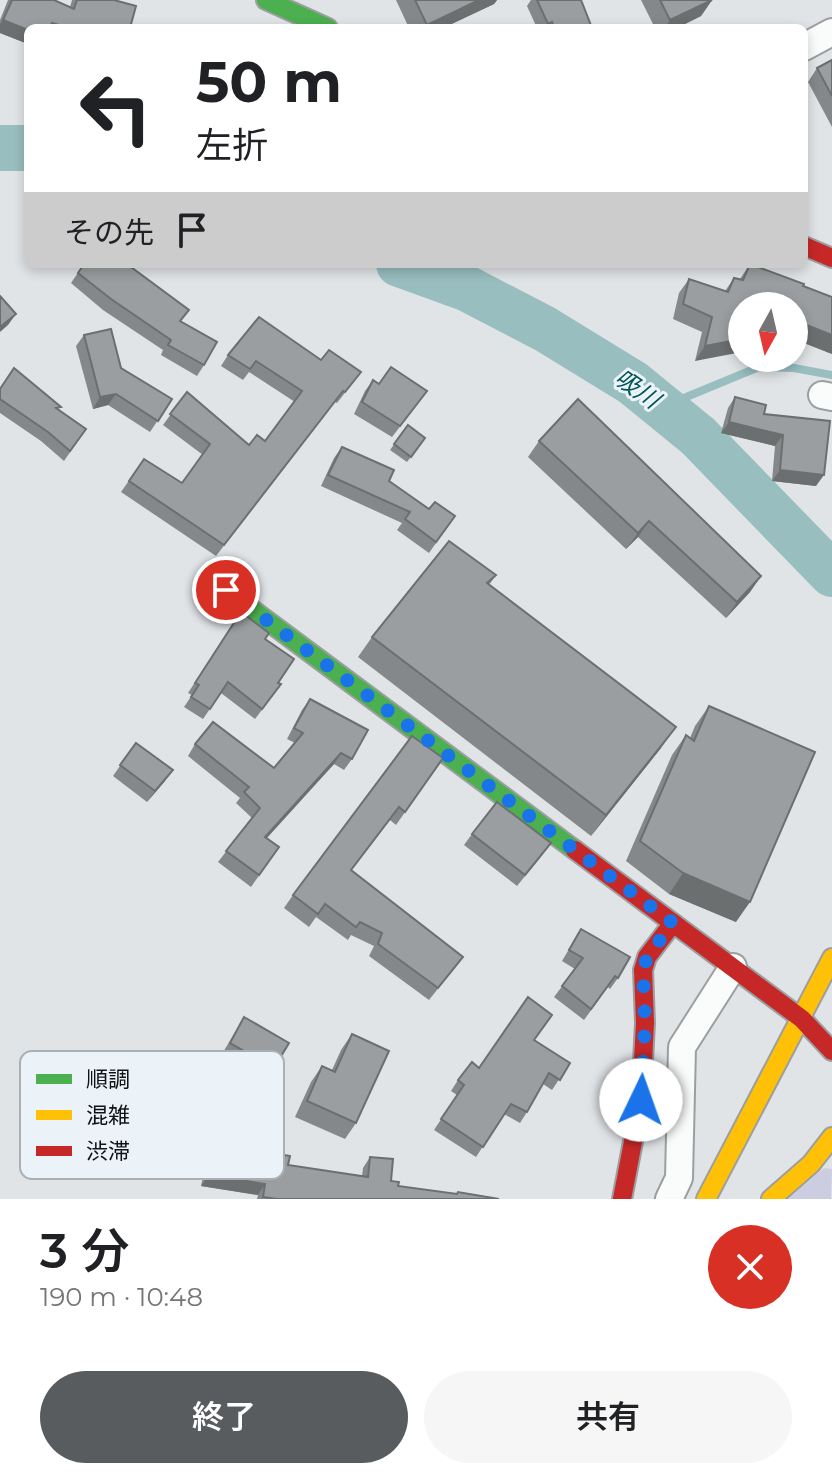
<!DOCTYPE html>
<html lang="ja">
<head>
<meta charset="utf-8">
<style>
	body { margin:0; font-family:Montserrat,"Noto Sans JP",sans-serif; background:#f6f6f6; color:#202124; height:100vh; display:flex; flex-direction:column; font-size:30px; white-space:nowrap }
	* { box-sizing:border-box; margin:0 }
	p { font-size:26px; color:#757577 }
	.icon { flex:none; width:44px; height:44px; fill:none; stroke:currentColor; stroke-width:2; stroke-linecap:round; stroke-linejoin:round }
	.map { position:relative; height:1199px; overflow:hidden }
	.drawer { display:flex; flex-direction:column; background:#fff; flex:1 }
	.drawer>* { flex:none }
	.guide { position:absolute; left:24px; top:24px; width:784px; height:244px; border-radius:12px; box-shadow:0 4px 12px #0003; background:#fff; color:#202124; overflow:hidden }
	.needle { width:52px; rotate:188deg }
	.fabs { position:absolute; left:728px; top:292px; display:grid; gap:16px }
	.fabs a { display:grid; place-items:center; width:80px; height:80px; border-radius:50%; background:#fff; box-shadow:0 4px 12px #0003; font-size:40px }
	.pin { position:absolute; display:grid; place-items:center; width:68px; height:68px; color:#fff; margin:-34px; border:4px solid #fff; border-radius:50%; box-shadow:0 2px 8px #0007 }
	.me { position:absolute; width:88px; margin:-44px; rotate:3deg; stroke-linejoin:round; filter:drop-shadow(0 0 6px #0008) }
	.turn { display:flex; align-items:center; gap:28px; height:168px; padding:0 40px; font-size:36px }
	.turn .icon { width:104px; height:104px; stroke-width:2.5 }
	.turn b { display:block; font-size:56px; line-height:68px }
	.then { display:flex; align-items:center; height:76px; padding:0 40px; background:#0003; gap:16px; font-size:30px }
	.round { display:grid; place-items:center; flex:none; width:84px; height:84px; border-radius:42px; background:#f6f6f6 }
	.headline { display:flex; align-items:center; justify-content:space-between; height:136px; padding:0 40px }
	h1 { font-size:48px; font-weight:600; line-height:60px }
	.button { display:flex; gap:16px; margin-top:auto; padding:16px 40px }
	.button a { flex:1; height:92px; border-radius:48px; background:#595c5e; color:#fff; font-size:32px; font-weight:600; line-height:92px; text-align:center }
	.button a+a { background:#f6f6f6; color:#202124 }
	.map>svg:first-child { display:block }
</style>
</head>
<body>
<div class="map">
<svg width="832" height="1199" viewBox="0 0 832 1199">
	<rect width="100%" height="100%" fill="#e1e4e7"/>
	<path fill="#cdcde2" d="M824,1168L832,1169L831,1199H788Z"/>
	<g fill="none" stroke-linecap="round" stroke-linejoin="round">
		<path stroke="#98bec0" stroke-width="8" d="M662,407L759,367L794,368L832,375"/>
		<g stroke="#98bec0" stroke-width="46">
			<path d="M0,148H28"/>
			<path d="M399,264L468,289L545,329L633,383L698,436L832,574"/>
		</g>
		<g stroke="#9c9ea0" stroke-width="30">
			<g id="street">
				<path d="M804,47L832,32"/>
				<path d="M822,395L832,397"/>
				<path d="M669,1199L679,1178L682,1047L733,967"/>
			</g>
		</g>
		<g stroke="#9c9ea0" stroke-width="22">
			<g id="fast">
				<path d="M266,0L328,28"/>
				<path d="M226,590L575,850"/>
			</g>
		</g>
		<g stroke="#9c9ea0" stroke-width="22">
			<g id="slow">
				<path d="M706,1199L832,958"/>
				<path d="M771,1199L811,1164L832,1137"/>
			</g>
		</g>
		<g stroke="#9c9ea0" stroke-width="22">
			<g id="jam">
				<path d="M804,246L832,258"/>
				<path d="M575,850L802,1019L832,1051"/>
				<path d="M622,1199L641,1100L645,1023L643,970L647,957L673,923"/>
			</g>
		</g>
		<use href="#street" stroke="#fafbfb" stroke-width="26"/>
		<use href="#fast" stroke="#4caf50" stroke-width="18"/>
		<use href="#slow" stroke="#ffc107" stroke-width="18"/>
		<use href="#jam" stroke="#c62828" stroke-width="18"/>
	</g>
	<g fill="#85888a">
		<path d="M8,0H54L70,7L72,0H114L28,28V44L0,33V20Z"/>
		<path d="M396,0H497L494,4L443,28H409Z"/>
		<path d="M531,0H581L592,28H537L527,6Z"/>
		<path d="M641,0H712L701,16L677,28H655Z"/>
		<path d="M832,60V127L808,82L817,68Z"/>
		<path d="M84,264L131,267L181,321L204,365L197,376L161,355L163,350L103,310L71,283Z"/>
		<path d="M750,264L803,286L832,354L794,339V306L695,361L702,332L673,319L679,293L689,279L725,291L734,278L740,279Z"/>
		<path d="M84,335L121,368L172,399L150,432L108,405L93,409L76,346Z"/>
		<path d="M228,355L321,360L361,372L337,403L335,402L216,556L121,492L144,459L182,483L203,455L163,425L187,392L249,445L265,441L295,402L249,372L243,380L221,366Z"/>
		<path d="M373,380L379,384L419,402L392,437L354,414L365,391Z"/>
		<path d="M0,389L59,410L86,429L64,461L41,441L0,413Z"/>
		<path d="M735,397L764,414L830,421L816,486L772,481L775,446L721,433L728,408Z"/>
		<path d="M408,425L425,438L407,462L390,450Z"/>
		<path d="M539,441L761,576L750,592L726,618L638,537L626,549L528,457Z"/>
		<path d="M342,447L429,509L455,516L429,553L397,530L402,523L321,486L334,458Z"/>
		<path d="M496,575L489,585L661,748L591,836L358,657L372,637Z"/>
		<path d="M234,622L265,639L278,683L274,694L255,719L221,693L203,719L184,707L192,695L188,693Z"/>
		<path d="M310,699L352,759L344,770L334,764L266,838L279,847L251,887L218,862L252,818L236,803L240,798L188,756L195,744L274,768L295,743L287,739L302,710Z"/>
		<path d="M709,706L736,922L669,894L626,861L672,755L686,735L690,738L695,726Z"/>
		<path d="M136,743L165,781L147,802L113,776Z"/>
		<path d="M443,758L396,825L390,820L351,871L463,957L429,1000L369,956L374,946L351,935L348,940L316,917L309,927L284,908L293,895Z"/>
		<path d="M472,834L543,854L517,886L464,845Z"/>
		<path d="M581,929L618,978L610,989L608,987L584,1020L554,997L575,969L562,961Z"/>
		<path d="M244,1017L274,1068L266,1079L222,1054Z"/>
		<path d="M352,1034L356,1123L345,1139L295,1117L311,1082L322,1066L332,1070L341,1050Z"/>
		<path d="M534,1040L570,1063L552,1090L543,1084L527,1112L520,1123L504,1114L476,1157L434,1130L457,1095L451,1091L458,1080L479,1068Z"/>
		<path d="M246,1148L288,1165L362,1176L363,1168L370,1157L391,1181L398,1186L456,1194L458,1192L499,1199H257L258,1195L201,1186L206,1163L214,1152L240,1156Z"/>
	</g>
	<g fill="#6c6f70">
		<path d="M479,0H497L494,4L443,28H424L427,25Z"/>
		<path d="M712,0L701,16L677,28H665L670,20Z"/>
		<path d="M3,20L28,30V44L0,33V24Z"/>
		<path d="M52,23L69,28H48Z"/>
		<path d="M16,314L8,325L0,332V327Z"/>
		<path d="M794,320L832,335V354L794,339Z"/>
		<path d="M742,339V352L695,361L705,346Z"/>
		<path d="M116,394L108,405L93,409L100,397Z"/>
		<path d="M729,422L783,435L775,446L721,433Z"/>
		<path d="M780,470L824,475L816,486L772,481Z"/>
		<path d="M649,521L638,537L626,549L638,533Z"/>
		<path d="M761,576L750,592L726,618L737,602Z"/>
		<path d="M676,727L661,748L591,836L606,815Z"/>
		<path d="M341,753L334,764L257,849L265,837Z"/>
		<path d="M173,770L165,781L147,802L155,791Z"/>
		<path d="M683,873L750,902L736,922L669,894Z"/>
		<path d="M209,1175L265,1184L258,1195L201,1186Z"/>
	</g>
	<g fill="#9b9ea0" stroke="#6c6f70" stroke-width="2">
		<path d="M12,0H54L74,9L77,0H114L136,6L130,28H69L52,23L50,28H28V30L3,20Z"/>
		<path d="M415,0H479L427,25Z"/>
		<path d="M537,0H581L592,28H554L552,22L548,24Z"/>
		<path d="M660,0H712L670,20Z"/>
		<path d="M832,60V96L817,68Z"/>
		<path d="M84,264H133L131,267L189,310L180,321L217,342L204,365L168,345L171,340L111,299L78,273Z"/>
		<path d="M750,264L804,284L803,286L832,297V335L794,320V306H742V339L705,346L712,317L683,304L689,279L728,292L734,278L743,280Z"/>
		<path d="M0,296L16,314L0,327Z"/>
		<path d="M259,317L321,360L329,350L361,372L345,392L343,391L224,545L129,481L144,459L182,483L210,444L170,414L187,392L249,445L257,435L265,441L302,391L256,361L250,369L228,355Z"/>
		<path d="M111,329L121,368L172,399L158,421L116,394L100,397L84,335Z"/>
		<path d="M391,367L427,391L400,426L362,402L373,380L379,384Z"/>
		<path d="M14,368L61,407L56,408L86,429L70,451L48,432L0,399V389Z"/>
		<path d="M735,397L766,405L764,414L830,421L824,475L780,470L783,435L729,422Z"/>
		<path d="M578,399L761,576L737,602L649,521L638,533L539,441Z"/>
		<path d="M408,425L425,438L411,457L394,444Z"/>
		<path d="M342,447L394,470L389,481L429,509L435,502L455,516L436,542L405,519L410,512L328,475Z"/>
		<path d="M449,541L496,575L487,583L676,727L606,815L372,637Z"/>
		<path d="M241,612L269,633L265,639L294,659L278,683L281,684L262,709L228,682L210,709L191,697L199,685L195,683Z"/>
		<path d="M310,699L368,730L352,759L341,753L265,837L279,847L259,875L226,851L260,808L244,792L249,787L195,744L213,722L274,768L303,733L294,728Z"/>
		<path d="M709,706L815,752L750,902L683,873L640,841L686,735L694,741Z"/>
		<path d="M412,736L443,758L405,812L399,807L351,870L463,957L438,988L378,944L382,933L360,922L356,927L325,904L318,914L293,895Z"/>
		<path d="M136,743L173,770L155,791L120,765Z"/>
		<path d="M497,802L551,843L525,875L472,834Z"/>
		<path d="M581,929L630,957L618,978L615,976L591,1009L562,986L583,958L569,950Z"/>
		<path d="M528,997L552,1015L534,1040L570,1063L560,1080L549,1073L527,1112L511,1104L483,1147L441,1119L464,1085L458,1080L472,1062L479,1068Z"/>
		<path d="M244,1017L289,1043L274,1068L230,1043Z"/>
		<path d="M352,1034L389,1051L356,1123L307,1101L322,1066L335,1072Z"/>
		<path d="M246,1148L290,1156L288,1165L368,1177L370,1157L393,1159L391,1181L399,1182L398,1186L457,1194L458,1192L499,1199H277L263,1197L265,1184L209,1175L214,1152L245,1157Z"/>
	</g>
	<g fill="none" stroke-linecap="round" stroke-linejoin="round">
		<path stroke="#1a73e8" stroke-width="14" stroke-dasharray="0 25.2" d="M226,590L673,923L647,957L643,970L645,1023L641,1100"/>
	</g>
	<g text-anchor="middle" stroke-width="6" stroke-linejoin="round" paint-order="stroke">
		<g font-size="24" font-style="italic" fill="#005556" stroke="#ebf2f8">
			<text transform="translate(637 389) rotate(35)" y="8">吸川</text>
		</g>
	</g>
	<rect x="20" y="1051" width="264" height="128" rx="12" fill="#ebf2f8" stroke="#a9afb4" stroke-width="2"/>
	<rect x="36" y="1074" width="36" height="10" fill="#4caf50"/>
	<rect x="36" y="1110" width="36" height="10" fill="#ffc107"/>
	<rect x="36" y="1146" width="36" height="10" fill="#c62828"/>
	<g font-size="22" fill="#101315">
		<text x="86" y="1087">順調</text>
		<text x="86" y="1123">混雑</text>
		<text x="86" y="1159">渋滞</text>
	</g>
</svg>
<div class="fabs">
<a><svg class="needle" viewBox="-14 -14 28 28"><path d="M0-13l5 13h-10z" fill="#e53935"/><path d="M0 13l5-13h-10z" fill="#757577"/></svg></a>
</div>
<div class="pin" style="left:226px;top:590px;background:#d93025"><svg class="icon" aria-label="arrive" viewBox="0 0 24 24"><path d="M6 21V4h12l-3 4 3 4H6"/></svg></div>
<svg class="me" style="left:641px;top:1100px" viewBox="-20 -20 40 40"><circle r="19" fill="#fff"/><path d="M0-13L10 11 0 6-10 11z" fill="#1a73e8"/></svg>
<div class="guide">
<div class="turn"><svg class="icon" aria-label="left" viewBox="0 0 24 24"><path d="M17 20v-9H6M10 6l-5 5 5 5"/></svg><div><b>50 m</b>左折</div></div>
<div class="then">その先<svg class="icon" aria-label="arrive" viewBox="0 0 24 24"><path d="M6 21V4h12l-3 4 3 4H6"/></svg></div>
</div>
</div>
<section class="drawer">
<div class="headline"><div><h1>3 分</h1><p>190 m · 10:48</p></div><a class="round" style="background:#d93025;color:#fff"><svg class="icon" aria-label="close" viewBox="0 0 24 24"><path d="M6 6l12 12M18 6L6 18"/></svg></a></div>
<div class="button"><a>終了</a><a>共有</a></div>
</section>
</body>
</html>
